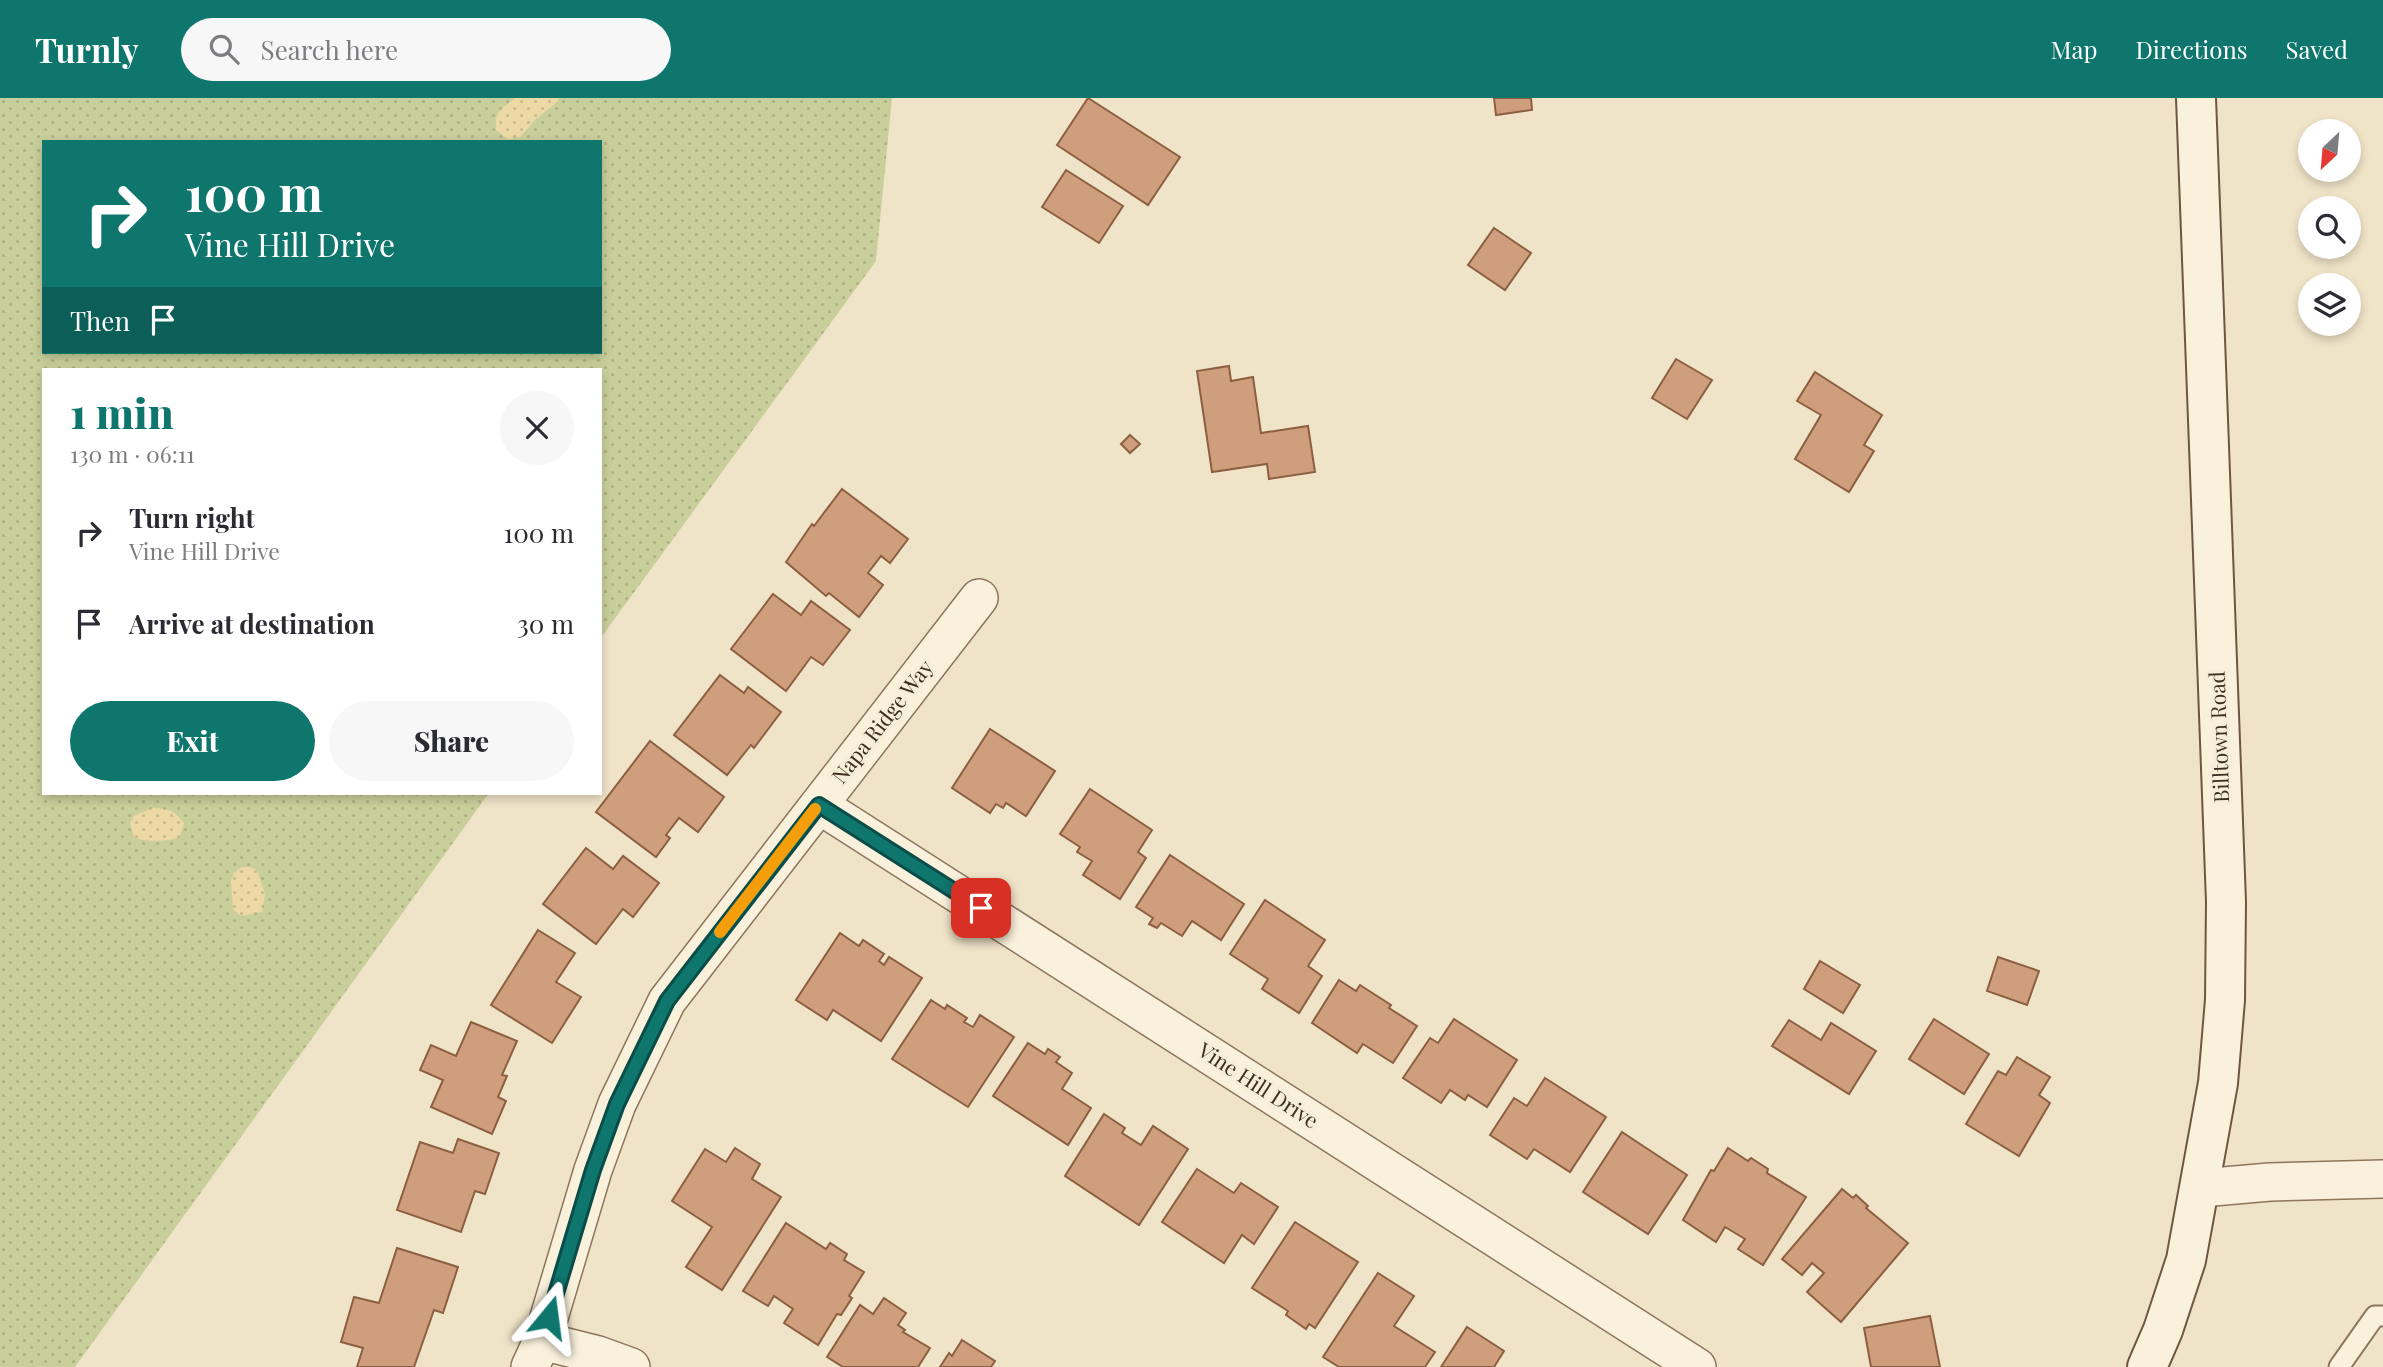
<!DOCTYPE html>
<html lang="en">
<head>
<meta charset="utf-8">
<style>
	body { margin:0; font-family:"Playfair Display",serif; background:#f7f7f7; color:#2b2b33; height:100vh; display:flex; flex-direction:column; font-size:26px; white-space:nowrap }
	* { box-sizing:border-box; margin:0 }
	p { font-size:23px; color:#7c7c81 }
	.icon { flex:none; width:38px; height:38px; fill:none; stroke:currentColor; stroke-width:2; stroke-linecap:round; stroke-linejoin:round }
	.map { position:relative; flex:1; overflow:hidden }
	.side { position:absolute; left:42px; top:270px; width:560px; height:427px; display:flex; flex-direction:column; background:#fff; border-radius:0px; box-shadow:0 4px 10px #0003 }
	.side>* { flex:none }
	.banner { position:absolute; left:42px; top:42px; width:560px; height:214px; border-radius:0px; box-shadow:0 4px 10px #0003; background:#0f766e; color:#fff; overflow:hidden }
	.needle { width:46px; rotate:206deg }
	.tools { position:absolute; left:2298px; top:21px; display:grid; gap:14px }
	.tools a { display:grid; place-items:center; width:63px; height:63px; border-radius:50%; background:#fff; box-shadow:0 4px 10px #0003; font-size:35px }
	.pin { position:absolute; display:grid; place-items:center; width:60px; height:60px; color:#fff; margin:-30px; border-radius:14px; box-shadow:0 4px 10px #0006 }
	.me { position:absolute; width:77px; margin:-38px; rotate:16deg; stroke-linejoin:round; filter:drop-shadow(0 0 5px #0008) }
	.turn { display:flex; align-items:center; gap:24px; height:147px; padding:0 28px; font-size:32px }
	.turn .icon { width:91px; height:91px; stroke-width:2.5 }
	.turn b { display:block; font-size:49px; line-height:60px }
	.then { display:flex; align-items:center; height:66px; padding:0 28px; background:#0003; gap:14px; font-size:26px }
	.round { display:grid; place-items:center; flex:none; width:74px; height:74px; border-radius:37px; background:#f7f7f7 }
	.overview { display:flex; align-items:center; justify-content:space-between; height:119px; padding:0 28px }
	h1 { font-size:42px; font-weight:800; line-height:52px; color:#0f766e }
	.button { display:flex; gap:14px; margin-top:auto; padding:14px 28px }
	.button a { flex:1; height:80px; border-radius:42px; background:#0f766e; color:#fff; font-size:28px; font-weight:800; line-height:80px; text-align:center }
	.button a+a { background:#f7f7f7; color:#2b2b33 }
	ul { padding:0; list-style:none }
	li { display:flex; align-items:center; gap:21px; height:91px; padding:0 28px }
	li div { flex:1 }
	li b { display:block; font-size:26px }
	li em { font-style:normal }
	header { display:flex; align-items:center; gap:42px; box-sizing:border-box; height:98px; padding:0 35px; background:#0f766e; color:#fff }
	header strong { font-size:33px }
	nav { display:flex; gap:38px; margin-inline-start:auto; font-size:24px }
	.search { width:490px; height:63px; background:#f7f7f7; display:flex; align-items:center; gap:18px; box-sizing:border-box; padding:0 24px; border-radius:38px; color:#7c7c81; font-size:26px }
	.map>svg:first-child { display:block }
</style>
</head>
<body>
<header>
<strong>Turnly</strong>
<div class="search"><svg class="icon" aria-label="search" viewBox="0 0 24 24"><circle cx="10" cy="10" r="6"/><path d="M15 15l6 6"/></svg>Search here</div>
<nav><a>Map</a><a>Directions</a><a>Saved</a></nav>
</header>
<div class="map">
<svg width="2383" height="1269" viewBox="0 0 2383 1269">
	<defs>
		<pattern id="grass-dots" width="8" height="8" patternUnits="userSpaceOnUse" patternTransform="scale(1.75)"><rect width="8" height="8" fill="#c9cf9b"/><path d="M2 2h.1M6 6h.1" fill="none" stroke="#aeb285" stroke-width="1.8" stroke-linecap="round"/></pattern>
		<pattern id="sand-dots" width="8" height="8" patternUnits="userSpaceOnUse" patternTransform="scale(1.75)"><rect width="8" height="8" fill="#ecd9a5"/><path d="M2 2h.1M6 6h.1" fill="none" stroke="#cbbb8e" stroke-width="1.8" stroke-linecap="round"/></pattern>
	</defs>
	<rect width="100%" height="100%" fill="#f0e4c8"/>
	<path fill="url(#grass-dots)" fill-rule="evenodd" d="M0,0H892L876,163L600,541V271H44V695H489L75,1269H0ZM44,44H600V254H44Z"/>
	<g fill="url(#sand-dots)">
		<path d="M515,0H559L557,4L535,22L520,39L508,41L496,32C495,10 501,13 515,0Z"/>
		<path d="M152,710C167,710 175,713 184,725L180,739C169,743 145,745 134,739L130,725L134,718Z"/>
		<path d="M242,769H250L257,772L265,796L262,814L241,818L233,811L231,783L234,775Z"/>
	</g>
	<g fill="#cf9f7d" stroke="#8d5f41" stroke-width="2">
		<path d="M1088,0L1180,59L1148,107L1057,47Z"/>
		<path d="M1494,0H1531L1532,12L1496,17Z"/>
		<path d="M1066,72L1123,108L1099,145L1042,109Z"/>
		<path d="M1494,130L1531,155L1505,192L1468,167Z"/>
		<path d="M1676,261L1712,282L1687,321L1652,300Z"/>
		<path d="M1229,268L1231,283L1253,279L1261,335L1308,328L1315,374L1269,381L1267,366L1212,374L1197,273Z"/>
		<path d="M1815,274L1882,317L1864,347L1874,353L1849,394L1795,361L1821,317L1797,303Z"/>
		<path d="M1130,337L1140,346L1130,355L1121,346Z"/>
		<path d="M842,391L908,441L890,465L881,458L868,475L883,487L859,519L829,495L826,498L786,464L812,426L814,428Z"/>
		<path d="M773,496L801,517L811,503L850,532L823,567L811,559L786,593L731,551Z"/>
		<path d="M720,577L744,595L748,589L781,614L754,650L751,647L727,677L674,637Z"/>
		<path d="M990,631L1055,673L1026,718L1006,705L1003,710L996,706L990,715L952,690Z"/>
		<path d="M650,643L724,699L698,734L679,720L666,737L670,740L656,759L596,714Z"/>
		<path d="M1090,691L1152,732L1138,754L1146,760L1120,801L1083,777L1092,763L1077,754L1080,749L1060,736Z"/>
		<path d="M586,750L613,771L623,758L659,785L633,819L623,811L596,846L543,806Z"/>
		<path d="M1170,757L1244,806L1221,842L1192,823L1182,838L1161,825L1157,830L1149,826L1153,820L1136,809Z"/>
		<path d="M1265,802L1325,842L1308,868L1322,878L1299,915L1262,891L1268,881L1230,856Z"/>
		<path d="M538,832L575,855L556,884L581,899L552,945L491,907Z"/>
		<path d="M840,835L859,848L863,842L884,856L879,863L884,867L889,859L922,880L881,943L833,912L827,922L796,902Z"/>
		<path d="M1998,859L2039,873L2027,907L1987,893Z"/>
		<path d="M1820,863L1860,887L1843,915L1804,891Z"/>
		<path d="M1339,882L1356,893L1360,887L1391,907L1389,910L1417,928L1393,965L1363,946L1357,955L1312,925Z"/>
		<path d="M931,902L945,911L947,907L967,920L964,924L973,929L980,917L1014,939L968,1009L892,961Z"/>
		<path d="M1454,921L1517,962L1487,1009L1468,997L1465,1002L1450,992L1441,1005L1403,980L1430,940L1438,945Z"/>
		<path d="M1934,921L1989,956L1964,996L1909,961Z"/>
		<path d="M1789,922L1821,942L1831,925L1876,953L1849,996L1772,948Z"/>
		<path d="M471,924L517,943L502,977L507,978L498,999L506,1003L492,1036L431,1009L443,982L420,972L431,947L456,958Z"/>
		<path d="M1028,945L1045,956L1048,951L1060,959L1056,964L1072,975L1062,991L1091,1010L1068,1047L993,998Z"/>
		<path d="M2017,959L2050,979L2039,997L2050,1005L2019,1058L1966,1026L1998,973L2006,977Z"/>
		<path d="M1545,980L1606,1019L1570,1074L1534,1051L1527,1061L1490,1037L1514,1000L1527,1008Z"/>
		<path d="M1104,1016L1125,1030L1122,1035L1141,1047L1153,1028L1188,1051L1139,1127L1065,1078Z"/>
		<path d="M1622,1034L1687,1077L1648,1136L1583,1094Z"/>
		<path d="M458,1041L499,1055L485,1096L475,1093L461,1134L397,1112L420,1044L453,1055Z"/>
		<path d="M735,1050L760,1066L752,1081L781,1099L722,1192L686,1169L712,1129L672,1103L705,1051L726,1064Z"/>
		<path d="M1728,1050L1748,1063L1751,1060L1768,1071L1767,1075L1806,1099L1763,1167L1738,1151L1745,1141L1725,1129L1716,1144L1683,1122L1711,1072L1714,1073Z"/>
		<path d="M1197,1071L1234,1095L1241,1085L1278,1109L1254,1146L1242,1137L1224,1165L1162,1124Z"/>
		<path d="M1842,1091L1853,1100L1856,1097L1868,1108L1866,1110L1908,1145L1841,1224L1807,1194L1824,1175L1812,1165L1802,1177L1782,1161Z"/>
		<path d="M1295,1124L1358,1164L1315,1230L1309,1226L1306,1231L1286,1217L1288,1213L1252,1190Z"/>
		<path d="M786,1125L826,1151L830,1145L847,1156L844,1162L864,1174L849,1198L852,1200L841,1217L837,1216L818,1247L784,1225L793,1211L774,1198L768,1208L743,1193Z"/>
		<path d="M397,1150L458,1169L443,1215L434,1212L414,1269H357L363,1250L341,1244L354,1199L379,1205Z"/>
		<path d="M1378,1175L1414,1198L1394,1228L1435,1254L1425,1269H1339L1323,1259Z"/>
		<path d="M884,1200L906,1215L898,1227L905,1232L903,1234L930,1250L918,1269H843L827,1259L860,1207L873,1216Z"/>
		<path d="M1930,1218L1940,1269H1871L1864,1230Z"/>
		<path d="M1467,1229L1504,1253L1494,1269H1441Z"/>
		<path d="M962,1242L995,1263L991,1269H940L949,1255L952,1258Z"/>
	</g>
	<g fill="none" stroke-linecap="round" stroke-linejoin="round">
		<g stroke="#8d765c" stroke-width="23">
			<path id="service" d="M2339,1269L2375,1218H2383"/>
		</g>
		<g stroke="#8d765c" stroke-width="40">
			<g id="minor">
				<path d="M819,707L1697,1269"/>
				<path d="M2201,1090L2270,1084L2383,1081"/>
				<path d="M542,1243L598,1257L631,1269"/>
				<path d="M530,1269L542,1243L593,1072L617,1006L667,903L979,500"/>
			</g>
		</g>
		<g stroke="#6f573f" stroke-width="42">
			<path id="secondary" d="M2147,1269L2163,1232L2186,1162L2218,985L2225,902L2226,804L2196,0"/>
		</g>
		<use href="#service" stroke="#faf1dc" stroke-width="19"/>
		<use href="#minor" stroke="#faf1dc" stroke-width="37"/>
		<use href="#secondary" stroke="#faf1dc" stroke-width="38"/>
	</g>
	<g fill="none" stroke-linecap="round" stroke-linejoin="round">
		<g stroke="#0a4d48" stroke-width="18">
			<path id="route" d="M549,1219L593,1072L617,1006L667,903L819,707L981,810"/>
		</g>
		<use href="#route" stroke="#0f766e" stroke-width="12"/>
		<path stroke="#f59e0b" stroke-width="12" d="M720,834L815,711"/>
	</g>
	<g text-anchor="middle" stroke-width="7" stroke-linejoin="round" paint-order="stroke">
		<g font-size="21" fill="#3d2e20" stroke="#f7eed8">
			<text transform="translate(883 624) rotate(-52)" y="7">Napa Ridge Way</text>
			<text transform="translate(2220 639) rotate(-92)" y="7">Billtown Road</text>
			<text transform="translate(1258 988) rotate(33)" y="7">Vine Hill Drive</text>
		</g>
	</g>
</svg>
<div class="tools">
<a><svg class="needle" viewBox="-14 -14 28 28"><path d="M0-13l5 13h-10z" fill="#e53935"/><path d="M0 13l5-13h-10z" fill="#7c7c81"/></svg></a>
<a><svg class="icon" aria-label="search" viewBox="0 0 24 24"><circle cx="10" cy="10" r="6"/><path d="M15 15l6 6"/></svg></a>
<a><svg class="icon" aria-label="layers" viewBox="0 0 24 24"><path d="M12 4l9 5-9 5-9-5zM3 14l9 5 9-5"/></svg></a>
</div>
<div class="pin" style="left:981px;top:810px;background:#d93025"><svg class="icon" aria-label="arrive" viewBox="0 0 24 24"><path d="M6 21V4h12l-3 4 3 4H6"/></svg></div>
<svg class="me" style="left:549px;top:1219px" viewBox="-20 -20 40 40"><path d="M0-17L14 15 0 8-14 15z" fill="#0f766e" stroke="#fff" stroke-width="4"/></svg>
<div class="banner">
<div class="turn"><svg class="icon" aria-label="right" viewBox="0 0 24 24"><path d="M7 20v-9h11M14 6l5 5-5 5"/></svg><div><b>100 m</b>Vine Hill Drive</div></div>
<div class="then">Then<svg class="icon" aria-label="arrive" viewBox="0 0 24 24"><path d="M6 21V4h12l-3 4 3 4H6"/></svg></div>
</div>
<section class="side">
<div class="overview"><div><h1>1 min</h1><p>130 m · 06:11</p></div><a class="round"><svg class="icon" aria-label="close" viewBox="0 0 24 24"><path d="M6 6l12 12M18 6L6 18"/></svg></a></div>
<ul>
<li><svg class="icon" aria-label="right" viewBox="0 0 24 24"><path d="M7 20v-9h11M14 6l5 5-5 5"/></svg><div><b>Turn right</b><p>Vine Hill Drive</p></div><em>100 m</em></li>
<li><svg class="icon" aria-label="arrive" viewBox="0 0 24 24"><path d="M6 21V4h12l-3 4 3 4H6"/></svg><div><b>Arrive at destination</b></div><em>30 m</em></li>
</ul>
<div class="button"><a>Exit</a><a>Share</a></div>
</section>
</div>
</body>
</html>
